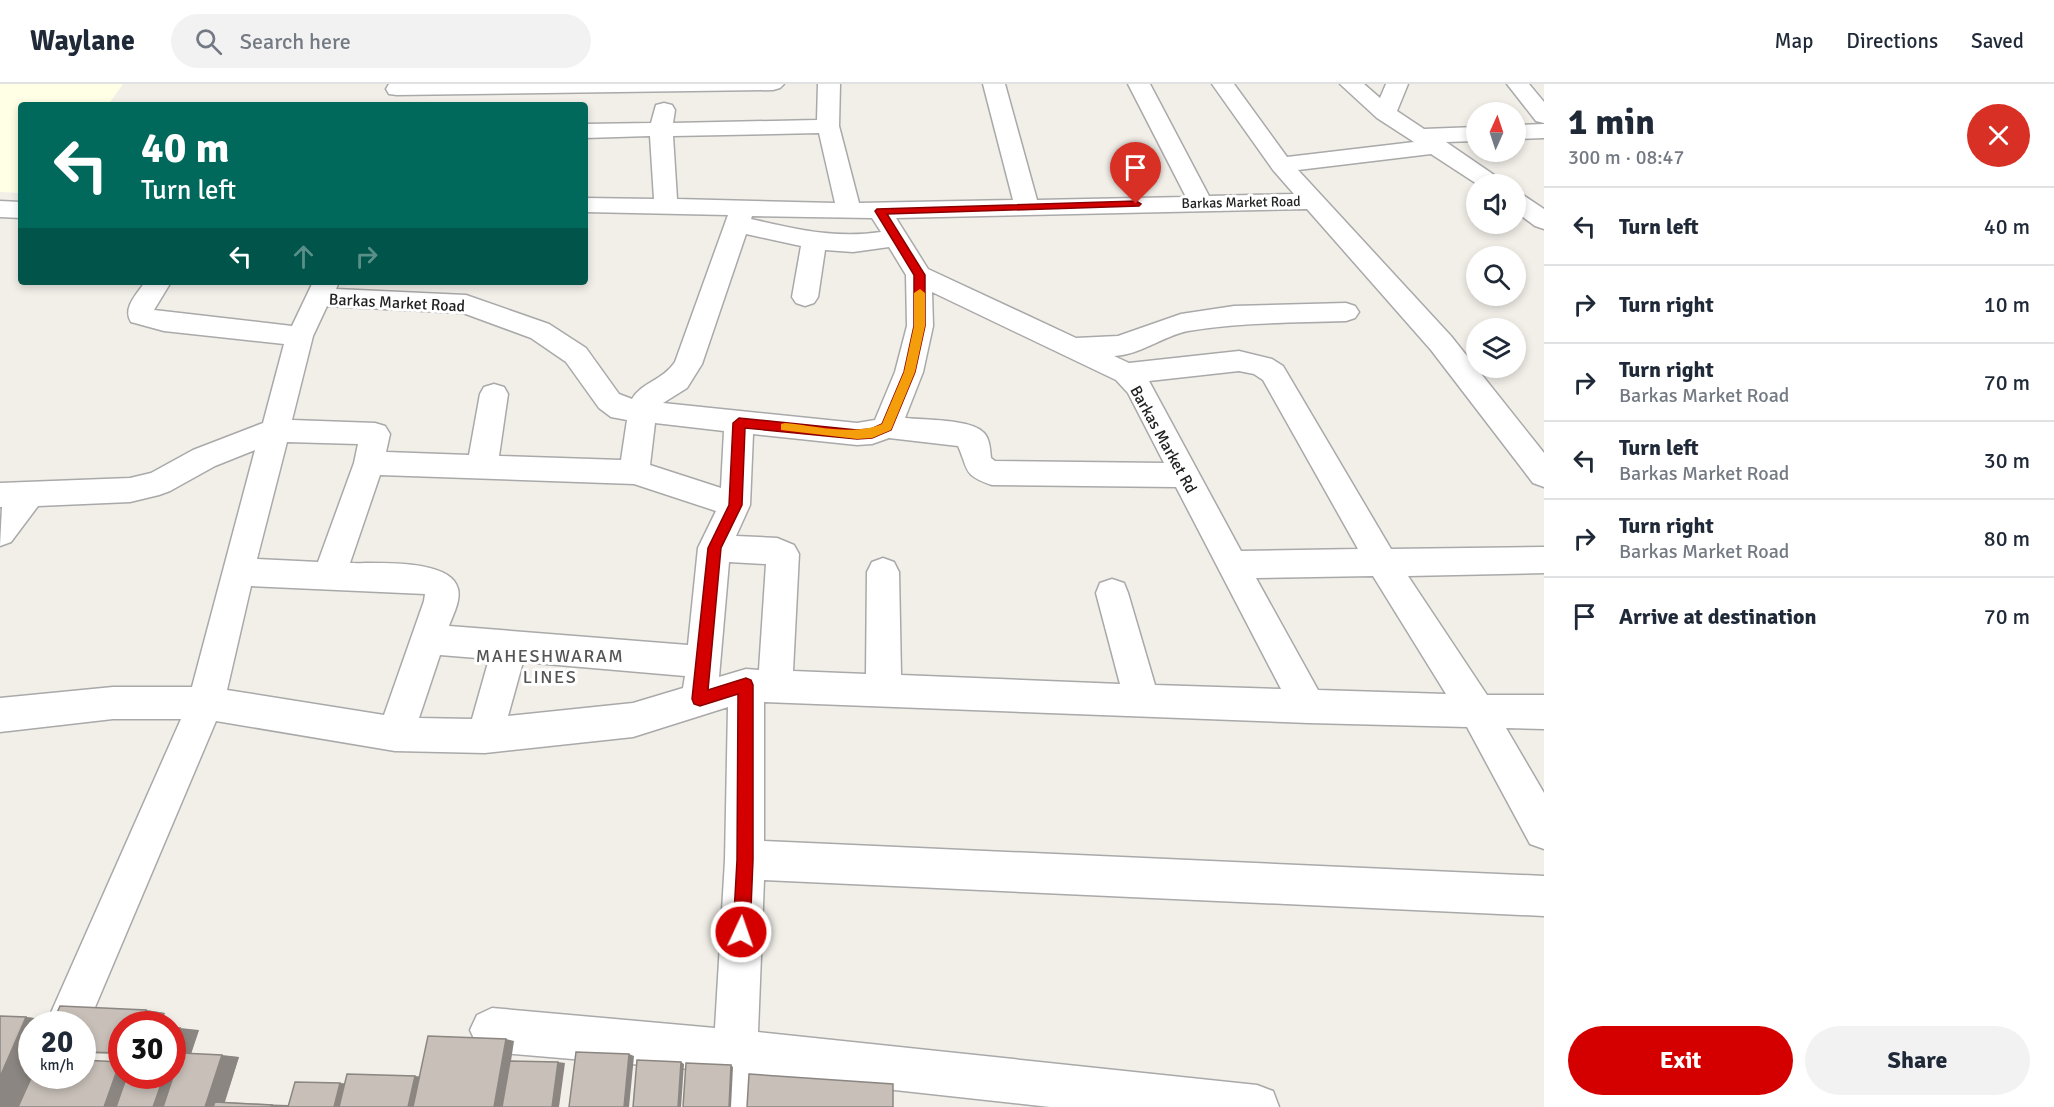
<!DOCTYPE html>
<html lang="en">
<head>
<meta charset="utf-8">
<style>
	body { margin:0; font-family:Signika,sans-serif; background:#f2f2f3; color:#1f2937; height:100vh; display:flex; flex-direction:column; font-size:22px; white-space:nowrap }
	* { box-sizing:border-box; margin:0 }
	p { font-size:20px; color:#747a83 }
	.icon { flex:none; width:33px; height:33px; fill:none; stroke:currentColor; stroke-width:2; stroke-linecap:round; stroke-linejoin:round }
	.map { position:relative; flex:1; overflow:hidden }
	.panel { display:flex; flex-direction:column; background:#fff; width:510px }
	.panel>* { flex:none }
	.top-card { position:absolute; left:18px; top:18px; width:570px; height:183px; border-radius:6px; box-shadow:0 3px 9px #0003; background:#00695c; color:#fff; overflow:hidden }
	.needle { width:39px; rotate:3deg }
	.buttons { position:absolute; left:1466px; top:18px; display:grid; gap:12px }
	.buttons a { display:grid; place-items:center; width:60px; height:60px; border-radius:50%; background:#fff; box-shadow:0 3px 9px #0003; font-size:30px }
	.speed { position:absolute; left:18px; top:927px; display:flex; gap:12px; font-size:30px; font-weight:700; text-align:center }
	.speed>* { display:grid; place-content:center; width:78px; height:78px; border-radius:50%; background:#fff; box-shadow:0 3px 9px #0003; line-height:1 }
	.speed small { font-size:15px; font-weight:400 }
	.speed .limit { border:9px solid #d22; background:#fff; color:#111 }
	.pin { position:absolute; display:grid; place-items:center; width:51px; height:51px; color:#fff; margin:-62px -26px; border-radius:50% 50% 50% 0; rotate:-45deg; box-shadow:0 0 6px #0007 }
	.pin .icon { rotate:45deg }
	.me { position:absolute; width:66px; margin:-33px; rotate:3deg; stroke-linejoin:round; filter:drop-shadow(0 0 4px #0008) }
	.turn { display:flex; align-items:center; gap:21px; height:126px; padding:0 24px; font-size:27px }
	.turn .icon { width:78px; height:78px; stroke-width:2.5 }
	.turn b { display:block; font-size:42px; line-height:51px }
	.lanes { display:flex; align-items:center; height:57px; padding:0 24px; background:#0003; justify-content:center; gap:30px; direction:ltr }
	.lanes .off { opacity:.35 }
	.round { display:grid; place-items:center; flex:none; width:63px; height:63px; border-radius:32px; background:#f2f2f3 }
	.head { display:flex; align-items:center; justify-content:space-between; height:102px; padding:0 24px }
	h1 { font-size:36px; font-weight:700; line-height:45px }
	.cta { display:flex; gap:12px; margin-top:auto; padding:12px 24px }
	.cta a { flex:1; height:69px; border-radius:36px; background:#d40000; color:#fff; font-size:24px; font-weight:700; line-height:69px; text-align:center }
	.cta a+a { background:#f2f2f3; color:#1f2937 }
	ul { padding:0; list-style:none }
	li { display:flex; align-items:center; gap:18px; height:78px; padding:0 24px; border-top:2px solid #e0e1e3 }
	li div { flex:1 }
	li b { display:block; font-size:22px }
	li em { font-style:normal }
	header { display:flex; align-items:center; gap:36px; box-sizing:border-box; height:84px; padding:0 30px; background:#fff; border-bottom:2px solid #e0e1e3 }
	header strong { font-size:28px }
	nav { display:flex; gap:33px; margin-inline-start:auto; font-size:21px }
	.search { width:420px; height:54px; background:#f2f2f3; display:flex; align-items:center; gap:15px; box-sizing:border-box; padding:0 21px; border-radius:33px; color:#747a83; font-size:22px }
	main { display:flex; flex:1; min-height:0 }
	.map>svg:first-child { display:block }
</style>
</head>
<body>
<header>
<strong>Waylane</strong>
<div class="search"><svg class="icon" aria-label="search" viewBox="0 0 24 24"><circle cx="10" cy="10" r="6"/><path d="M15 15l6 6"/></svg>Search here</div>
<nav><a>Map</a><a>Directions</a><a>Saved</a></nav>
</header>
<main>
<div class="map">
<svg width="1544" height="1023" viewBox="0 0 1544 1023">
	<rect width="100%" height="100%" fill="#f2efe9"/>
	<path fill="#ffffe5" d="M0,0H123L108,21H21V109L0,108Z"/>
	<g fill="none" stroke-linecap="round" stroke-linejoin="round">
		<g stroke="#a9a9a9" stroke-width="3">
			<g id="minor">
				<path d="M389,0H784L780,4L773,6L397,11L389,10L386,5Z"/>
				<path d="M818,0H840L839,42L859,119L1013,116L983,0H1005L1037,116L1186,113L1128,0H1150L1209,112L1294,110L1273,86L1212,0H1234L1287,73L1414,58L1377,34L1340,0H1364L1380,14L1386,0H1408L1397,27L1424,45L1476,43V57L1446,58L1500,95L1503,100H1477L1431,70L1298,86L1451,252L1544,369V403L1533,399L1431,266L1307,125L896,134L928,185L1076,254L1118,252L1181,230L1234,222L1346,219L1355,222L1359,228L1355,234L1346,237C1293,239 1241,238 1188,247C1163,252 1140,271 1114,272L1129,279L1239,267L1272,275L1283,282L1391,465L1544,463V489L1408,492L1487,611H1544V645L1506,644L1544,709V765L1530,760L1467,643L1309,639L764,618V757L1544,792V832L764,796L758,948L1257,1001L1273,1007L1279,1023H1050L757,991L755,1023H711L713,987L492,968L477,961L470,946L477,931L492,924L715,944L725,776L728,623L633,653L485,669L395,667L216,637L82,954V940H46L181,635H113L0,648V614L113,603H192L255,366L215,382L170,407L159,411L130,418L38,422L11,458L0,462L2,423H0V399L130,394L151,389L193,366L263,339L284,260L164,247L131,238C122,224 137,210 145,198H171L154,226L292,242L313,198H339L336,205L466,211L549,240L586,264L619,310L632,315C642,298 662,297 675,278L728,131L585,128V114L654,115L650,52L585,54V40L651,39L656,21L664,19L672,21L675,26L673,39L817,36ZM819,49L835,119L677,115L673,52ZM752,132L872,134L881,148C834,155 796,145 751,135ZM746,150L801,162L792,213L796,219L805,222L814,219L818,213L825,166L853,168L889,163L906,191L907,242L895,288L875,336L857,339L663,319L687,304L702,280ZM932,208L1116,296L1128,309L1164,379L995,377L991,374C990,366 990,354 983,348C970,335 924,336 905,334L923,288L933,242ZM327,222L463,229L531,254L566,278L599,324L611,333L627,336L621,376L499,372L508,310L504,303L494,300L484,303L480,310L469,371L386,368L390,350L385,342L375,339L292,336L313,252ZM1239,287L1254,290L1263,296L1358,465L1241,467L1149,297ZM655,339L724,347L721,404L650,381ZM753,350L857,361L872,360L889,354L958,362C969,386 962,391 992,401L1176,403L1281,605L1155,601L1128,509L1124,499L1112,495L1100,499L1096,509L1120,600L901,591L899,488L894,478L883,474L872,478L867,488L866,590L793,587L799,470L794,461L777,454L736,452L750,421ZM287,358L358,360L354,379L318,478L257,475ZM380,391L634,400L716,427L698,464L688,561L449,542C453,531 461,516 458,505C451,474 375,480 350,479ZM729,478L766,480L759,586L746,585L719,593ZM1373,492L1446,610L1318,606L1256,494ZM251,502L425,510L424,517L384,631L227,606ZM440,571L489,575L472,635L419,634ZM523,578L685,592L683,604L633,619L508,632Z"/>
				<path d="M1507,0H1529L1544,18V39L1536,37Z"/>
				<path d="M1544,40V54L1515,55V41Z"/>
				<path d="M1515,109L1523,111L1544,125V145L1535,142L1515,127Z"/>
				<path d="M0,117L21,118V134L0,133Z"/>
			</g>
		</g>
		<use href="#minor" fill="#fff" fill-rule="evenodd"/>
	</g>
	<path fill="#aba49e" d="M146,926L165,929L122,940V970L82,969V940H32V992H122L199,946L191,970L239,973L225,1018L288,1021V1023H0L26,933L54,937Z"/>
	<g fill="#8b8681">
		<path d="M146,926L165,929L161,940H140Z"/>
		<path d="M26,933L60,937L58,940H32V992L24,1023H0V993Z"/>
		<path d="M180,944L199,946L173,1023H153L164,992H172V966Z"/>
		<path d="M506,955L514,957L504,1023H494Z"/>
		<path d="M629,970L634,972L629,1023H624Z"/>
		<path d="M222,971L239,973L223,1023H205Z"/>
		<path d="M120,978H122V992H137L126,1023H104Z"/>
		<path d="M558,978L565,979L559,1023H552Z"/>
		<path d="M681,978L684,980L681,1023H678Z"/>
		<path d="M731,981L733,983L731,1023H729Z"/>
		<path d="M415,992L426,993L420,1023H408Z"/>
		<path d="M340,999L354,1000L349,1023H334Z"/>
		<path d="M272,1021H288V1023H271Z"/>
	</g>
	<g fill="#c7bfb8" stroke="#8b8681" stroke-width="1.5">
		<path d="M60,922L146,926L140,940H122V969L82,968V940H52Z"/>
		<path d="M0,932L26,933L0,993Z"/>
		<path d="M172,944H180L172,966Z"/>
		<path d="M428,952L506,955L494,1023H413Z"/>
		<path d="M576,968L629,970L624,1023H569Z"/>
		<path d="M181,969L222,971L205,1023H163Z"/>
		<path d="M82,976L120,978L104,1023H18L32,992H82Z"/>
		<path d="M637,976L681,978L678,1023H633Z"/>
		<path d="M510,977L558,978L552,1023H502Z"/>
		<path d="M686,979L731,981L729,1023H683Z"/>
		<path d="M347,990L415,992L408,1023H339Z"/>
		<path d="M749,990L893,1000V1023H747Z"/>
		<path d="M127,992H164L153,1023H116Z"/>
		<path d="M295,998L340,999L334,1023H288Z"/>
		<path d="M215,1018L272,1021L271,1023H213Z"/>
	</g>
	<path fill="#d40000" stroke="#8a0000" stroke-width="1.5" d="M1136,117L1141,120L1139,122L887,130L925,191V242L915,288L891,346L872,354L857,355L745,344L742,421L721,464L708,606L746,594L751,596L753,601V776L750,848L747,853L741,856L735,853L733,848L737,776L738,610L700,622L694,620L692,615L708,464L729,421L733,339L739,334L857,346L871,345L882,340L904,288L914,242V191L875,127L877,125Z"/>
	<path fill="#f59e0b" d="M920,205L925,209V242L915,288L891,346L872,354L857,355L781,346V340L785,339C816,342 853,352 882,340L904,288L914,242V209Z"/>
	<g text-anchor="middle" stroke-width="6" stroke-linejoin="round" paint-order="stroke">
		<g font-size="14" fill="#222" stroke="#fff">
			<text transform="translate(1241 118) rotate(-1)" y="5">Barkas Market Road</text>
		</g>
		<g font-size="16" fill="#222" stroke="#fff">
			<text transform="translate(397 218) rotate(3)" y="6">Barkas Market Road</text>
			<text transform="translate(1164 355) rotate(61)" y="6">Barkas Market Rd</text>
		</g>
		<g font-size="18" letter-spacing="1.5" fill="#555" stroke="#fff">
			<text x="550" y="578">MAHESHWARAM<tspan x="550" dy="21">LINES</tspan></text>
		</g>
	</g>
</svg>
<div class="buttons">
<a><svg class="needle" viewBox="-14 -14 28 28"><path d="M0-13l5 13h-10z" fill="#e53935"/><path d="M0 13l5-13h-10z" fill="#747a83"/></svg></a>
<a><svg class="icon" aria-label="sound" viewBox="0 0 24 24"><path d="M4 9h4l5-4v14l-5-4H4zM17 9q2 3 0 6"/></svg></a>
<a><svg class="icon" aria-label="search" viewBox="0 0 24 24"><circle cx="10" cy="10" r="6"/><path d="M15 15l6 6"/></svg></a>
<a><svg class="icon" aria-label="layers" viewBox="0 0 24 24"><path d="M12 4l9 5-9 5-9-5zM3 14l9 5 9-5"/></svg></a>
</div>
<div class="speed"><div>20<small>km/h</small></div><div class="limit">30</div></div>
<div class="pin" style="left:1136px;top:120px;background:#d93025"><svg class="icon" aria-label="arrive" viewBox="0 0 24 24"><path d="M6 21V4h12l-3 4 3 4H6"/></svg></div>
<svg class="me" style="left:741px;top:848px" viewBox="-20 -20 40 40"><circle r="17" fill="#d40000" stroke="#fff" stroke-width="3"/><path d="M0-11L8 9 0 5-8 9z" fill="#fff"/></svg>
<div class="top-card">
<div class="turn"><svg class="icon" aria-label="left" viewBox="0 0 24 24"><path d="M17 20v-9H6M10 6l-5 5 5 5"/></svg><div><b>40 m</b>Turn left</div></div>
<div class="lanes"><svg class="icon" aria-label="left" viewBox="0 0 24 24"><path d="M17 20v-9H6M10 6l-5 5 5 5"/></svg><svg class="icon off" aria-label="ahead" viewBox="0 0 24 24"><path d="M12 20V5M6 11l6-6 6 6"/></svg><svg class="icon off" aria-label="right" viewBox="0 0 24 24"><path d="M7 20v-9h11M14 6l5 5-5 5"/></svg></div>
</div>
</div>
<section class="panel">
<div class="head"><div><h1>1 min</h1><p>300 m · 08:47</p></div><a class="round" style="background:#d93025;color:#fff"><svg class="icon" aria-label="close" viewBox="0 0 24 24"><path d="M6 6l12 12M18 6L6 18"/></svg></a></div>
<ul>
<li><svg class="icon" aria-label="left" viewBox="0 0 24 24"><path d="M17 20v-9H6M10 6l-5 5 5 5"/></svg><div><b>Turn left</b></div><em>40 m</em></li>
<li><svg class="icon" aria-label="right" viewBox="0 0 24 24"><path d="M7 20v-9h11M14 6l5 5-5 5"/></svg><div><b>Turn right</b></div><em>10 m</em></li>
<li><svg class="icon" aria-label="right" viewBox="0 0 24 24"><path d="M7 20v-9h11M14 6l5 5-5 5"/></svg><div><b>Turn right</b><p>Barkas Market Road</p></div><em>70 m</em></li>
<li><svg class="icon" aria-label="left" viewBox="0 0 24 24"><path d="M17 20v-9H6M10 6l-5 5 5 5"/></svg><div><b>Turn left</b><p>Barkas Market Road</p></div><em>30 m</em></li>
<li><svg class="icon" aria-label="right" viewBox="0 0 24 24"><path d="M7 20v-9h11M14 6l5 5-5 5"/></svg><div><b>Turn right</b><p>Barkas Market Road</p></div><em>80 m</em></li>
<li><svg class="icon" aria-label="arrive" viewBox="0 0 24 24"><path d="M6 21V4h12l-3 4 3 4H6"/></svg><div><b>Arrive at destination</b></div><em>70 m</em></li>
</ul>
<div class="cta"><a>Exit</a><a>Share</a></div>
</section>
</main>
</body>
</html>
